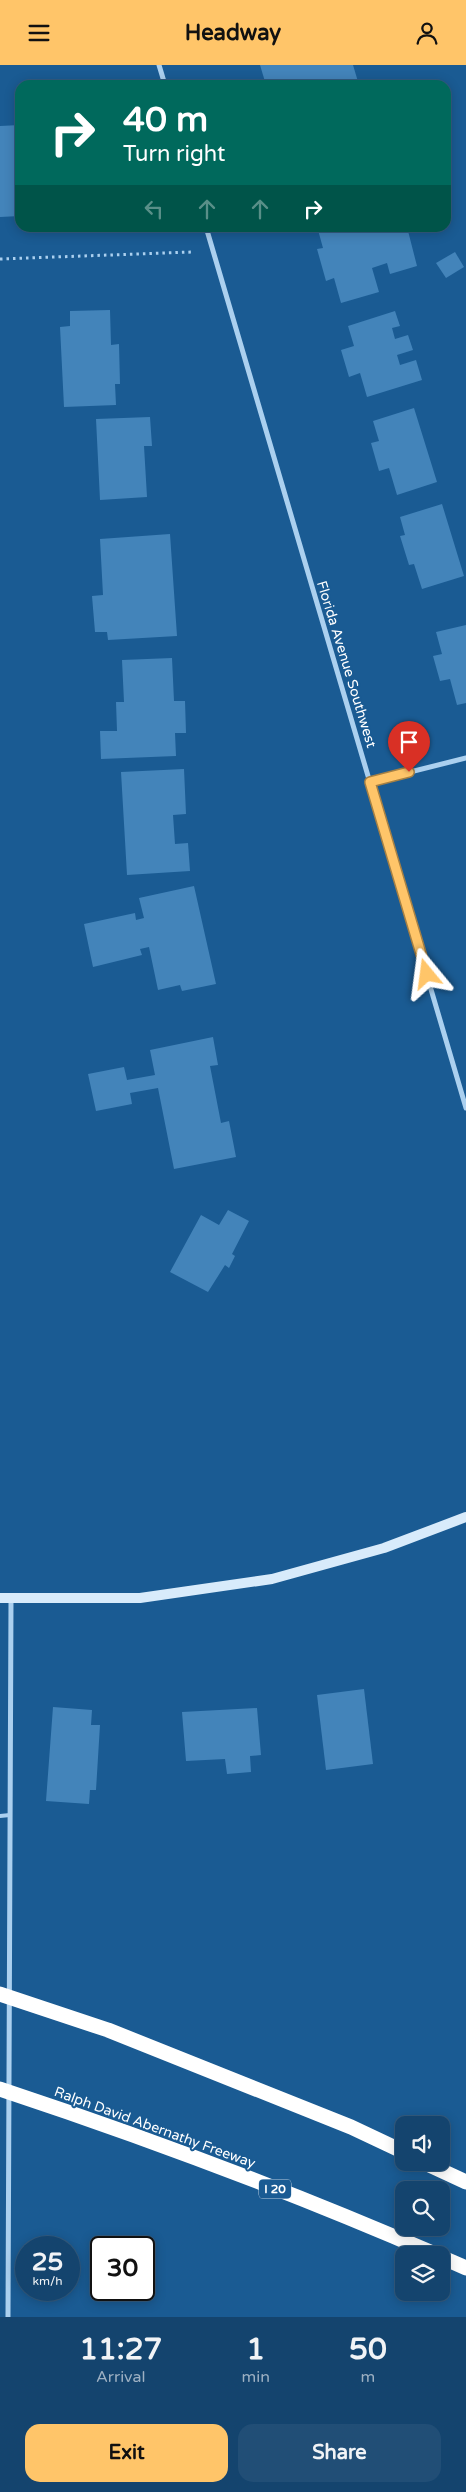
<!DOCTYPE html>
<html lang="en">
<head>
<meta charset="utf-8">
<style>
	body { margin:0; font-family:"Varela Round",sans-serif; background:#214e76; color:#f1f3f6; height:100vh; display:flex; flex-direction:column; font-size:19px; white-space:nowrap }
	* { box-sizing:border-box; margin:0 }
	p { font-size:16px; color:#9db0c2 }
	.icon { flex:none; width:28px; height:28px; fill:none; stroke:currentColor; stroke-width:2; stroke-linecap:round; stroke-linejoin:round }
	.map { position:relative; height:2252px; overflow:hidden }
	.sheet { display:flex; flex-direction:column; background:#14446e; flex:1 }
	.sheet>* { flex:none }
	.hud { position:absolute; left:15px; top:15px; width:436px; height:152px; border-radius:15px; box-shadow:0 2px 12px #0003,0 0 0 1px #335c81; background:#00695c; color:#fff; overflow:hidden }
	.tools { position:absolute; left:395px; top:2051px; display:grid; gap:10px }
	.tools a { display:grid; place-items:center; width:55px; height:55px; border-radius:10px; background:#14446e; box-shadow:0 2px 12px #0003,0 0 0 1px #335c81; font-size:25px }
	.speed { position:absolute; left:15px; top:2171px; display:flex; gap:10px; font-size:25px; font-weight:700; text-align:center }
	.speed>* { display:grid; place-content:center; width:65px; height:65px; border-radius:50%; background:#14446e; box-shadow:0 2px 12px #0003,0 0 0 1px #335c81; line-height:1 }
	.speed small { font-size:12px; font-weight:400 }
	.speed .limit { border:2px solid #111; border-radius:8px; background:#fff; color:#111 }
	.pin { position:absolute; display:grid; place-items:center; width:42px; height:42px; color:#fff; margin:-51px -21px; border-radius:50% 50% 50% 0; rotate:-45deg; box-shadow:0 0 5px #0007 }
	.pin .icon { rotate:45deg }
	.me { position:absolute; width:55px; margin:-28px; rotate:344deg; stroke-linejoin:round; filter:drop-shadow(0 0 4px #0008) }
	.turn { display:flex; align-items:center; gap:18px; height:105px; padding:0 25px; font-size:22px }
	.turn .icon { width:65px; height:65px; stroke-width:2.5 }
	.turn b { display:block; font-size:35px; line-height:42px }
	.lanes { display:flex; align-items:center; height:48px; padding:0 25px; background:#0003; justify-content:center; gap:25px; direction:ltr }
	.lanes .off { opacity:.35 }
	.eta { display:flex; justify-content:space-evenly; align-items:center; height:85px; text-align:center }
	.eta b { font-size:30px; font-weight:700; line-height:35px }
	.button { display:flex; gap:10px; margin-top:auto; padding:10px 25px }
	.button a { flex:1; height:58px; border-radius:15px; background:#ffc569; color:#111; font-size:20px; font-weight:700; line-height:58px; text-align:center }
	.button a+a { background:#214e76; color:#f1f3f6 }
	header { display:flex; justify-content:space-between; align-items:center; height:65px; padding:0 25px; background:#ffc569; color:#111; font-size:22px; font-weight:700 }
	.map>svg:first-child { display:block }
</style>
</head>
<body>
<header><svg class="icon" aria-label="menu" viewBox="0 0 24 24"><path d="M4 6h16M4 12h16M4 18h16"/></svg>Headway<svg class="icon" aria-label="person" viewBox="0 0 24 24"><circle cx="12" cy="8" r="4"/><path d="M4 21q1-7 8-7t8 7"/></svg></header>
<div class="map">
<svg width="466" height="2252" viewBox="0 0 466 2252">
	<rect width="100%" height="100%" fill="#1a5b93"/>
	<g fill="#4384ba">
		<path d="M260,0H353L359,20H266Z"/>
		<path d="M20,60V151L0,152V61Z"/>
		<path d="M326,162H407L417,201L390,209L387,198L372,203L379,227L341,238L334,213L326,216L317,184L323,183L318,165Z"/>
		<path d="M455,187L464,202L446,213L436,198Z"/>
		<path d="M110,245L111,280L119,279L120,319H115L116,340L64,342L60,262L70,261V246Z"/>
		<path d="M395,246L400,261L392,263L395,274L408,270L413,285L397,290L400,300L416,295L422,315L367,332L360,308L349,312L341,285L354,281L348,261Z"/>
		<path d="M414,343L437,417L397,430L389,403L379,406L371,378L379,376L373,356Z"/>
		<path d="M150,352L152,381H144L147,432L100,435L96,354Z"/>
		<path d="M442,439L464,511L422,524L414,499L409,500L400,471L405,470L400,452Z"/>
		<path d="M170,469L177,571L108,575L107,567H95L92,531L103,530L100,474Z"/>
		<path d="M466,560V638L457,640L450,614L440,616L433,591L442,589L436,567Z"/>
		<path d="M172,593L174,636H185L186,668H175L176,691L101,694L100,666H117L116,637H124L122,595Z"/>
		<path d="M184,704L186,749L173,750L175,779L188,778L190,806L127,810L121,707Z"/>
		<path d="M194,821L216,919L182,926L180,920L158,925L149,882L140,884L142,890L93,902L84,859L135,848L136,855L144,853L139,833Z"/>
		<path d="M213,972L218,1000L210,1001L221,1058L229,1056L236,1092L174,1104L158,1023L130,1028L132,1039L96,1046L88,1009L124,1002L127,1015L155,1010L150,985Z"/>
		<path d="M228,1145L249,1156L232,1189L235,1191L229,1203L225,1200L208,1227L170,1207L201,1150L219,1160Z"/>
		<path d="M364,1624L373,1699L326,1705L317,1630Z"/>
		<path d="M53,1642L92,1645L91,1660H100L96,1725H90L89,1739L46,1736Z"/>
		<path d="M257,1643L261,1690L250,1691L251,1707L227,1709L225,1694L186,1696L182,1647Z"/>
	</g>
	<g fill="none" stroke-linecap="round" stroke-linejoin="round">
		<path stroke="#abd0ef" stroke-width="3" stroke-dasharray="2.5 4" stroke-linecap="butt" d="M0,194L192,187"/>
		<path stroke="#abd0ef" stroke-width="4" d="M0,1751L10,1750"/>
		<g stroke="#abd0ef" stroke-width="5">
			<path d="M159,0L165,20"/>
			<path d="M206,162L466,1043"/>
			<path d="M370,717L466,693"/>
			<path d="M8,2252L11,1535"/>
		</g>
		<path stroke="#d8ebfb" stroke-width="10" d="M0,1533H140L272,1514L384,1483L466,1452"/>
		<g stroke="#fff" stroke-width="15">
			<path d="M0,1929L108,1965L351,2062L404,2087"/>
			<path d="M0,2024C148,2073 294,2128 437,2190"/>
			<path d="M425,2098L466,2117"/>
			<path d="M441,2192L466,2203"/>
		</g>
	</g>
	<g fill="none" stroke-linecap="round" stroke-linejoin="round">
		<g stroke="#a68044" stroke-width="12">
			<path id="route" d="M409,707L370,717L427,909"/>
		</g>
		<use href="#route" stroke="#ffc569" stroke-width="9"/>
	</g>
	<g text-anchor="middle" stroke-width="4" stroke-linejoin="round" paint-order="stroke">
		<rect fill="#1a5b93" stroke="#bacedf" stroke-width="1" x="259" y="2114.5" width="32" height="19" rx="4"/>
		<g font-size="12" font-weight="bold" fill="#fff">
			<text x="275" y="2128">I 20</text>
		</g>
		<g font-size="14" fill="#fff" stroke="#1a5b93">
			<text transform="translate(347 599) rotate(73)" y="5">Florida Avenue Southwest</text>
			<text transform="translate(155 2062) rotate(20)" y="5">Ralph David Abernathy Freeway</text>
		</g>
	</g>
</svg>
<div class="tools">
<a><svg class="icon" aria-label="sound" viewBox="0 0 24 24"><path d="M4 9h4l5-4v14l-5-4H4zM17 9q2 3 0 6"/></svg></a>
<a><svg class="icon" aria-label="search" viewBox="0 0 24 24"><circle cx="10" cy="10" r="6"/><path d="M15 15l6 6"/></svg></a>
<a><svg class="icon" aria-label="layers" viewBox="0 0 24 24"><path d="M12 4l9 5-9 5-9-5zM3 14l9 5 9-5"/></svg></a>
</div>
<div class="speed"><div>25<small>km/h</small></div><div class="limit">30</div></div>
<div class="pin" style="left:409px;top:707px;background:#d93025"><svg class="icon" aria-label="arrive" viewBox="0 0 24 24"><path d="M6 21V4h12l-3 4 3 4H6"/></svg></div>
<svg class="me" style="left:427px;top:909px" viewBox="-20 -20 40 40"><path d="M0-17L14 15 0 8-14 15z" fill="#ffc569" stroke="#fff" stroke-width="4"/></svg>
<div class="hud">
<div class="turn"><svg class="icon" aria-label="right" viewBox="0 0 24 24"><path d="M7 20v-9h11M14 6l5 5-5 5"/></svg><div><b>40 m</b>Turn right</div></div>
<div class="lanes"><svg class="icon off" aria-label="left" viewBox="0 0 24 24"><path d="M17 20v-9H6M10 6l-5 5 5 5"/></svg><svg class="icon off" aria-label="ahead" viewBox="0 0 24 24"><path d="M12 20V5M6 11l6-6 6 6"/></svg><svg class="icon off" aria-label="ahead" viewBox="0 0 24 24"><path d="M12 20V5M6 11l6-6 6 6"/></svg><svg class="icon" aria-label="right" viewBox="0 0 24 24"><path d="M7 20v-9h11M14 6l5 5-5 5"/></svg></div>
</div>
</div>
<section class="sheet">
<div class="eta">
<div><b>11:27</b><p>Arrival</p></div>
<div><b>1</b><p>min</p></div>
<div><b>50</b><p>m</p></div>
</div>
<div class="button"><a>Exit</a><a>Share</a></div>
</section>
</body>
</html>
